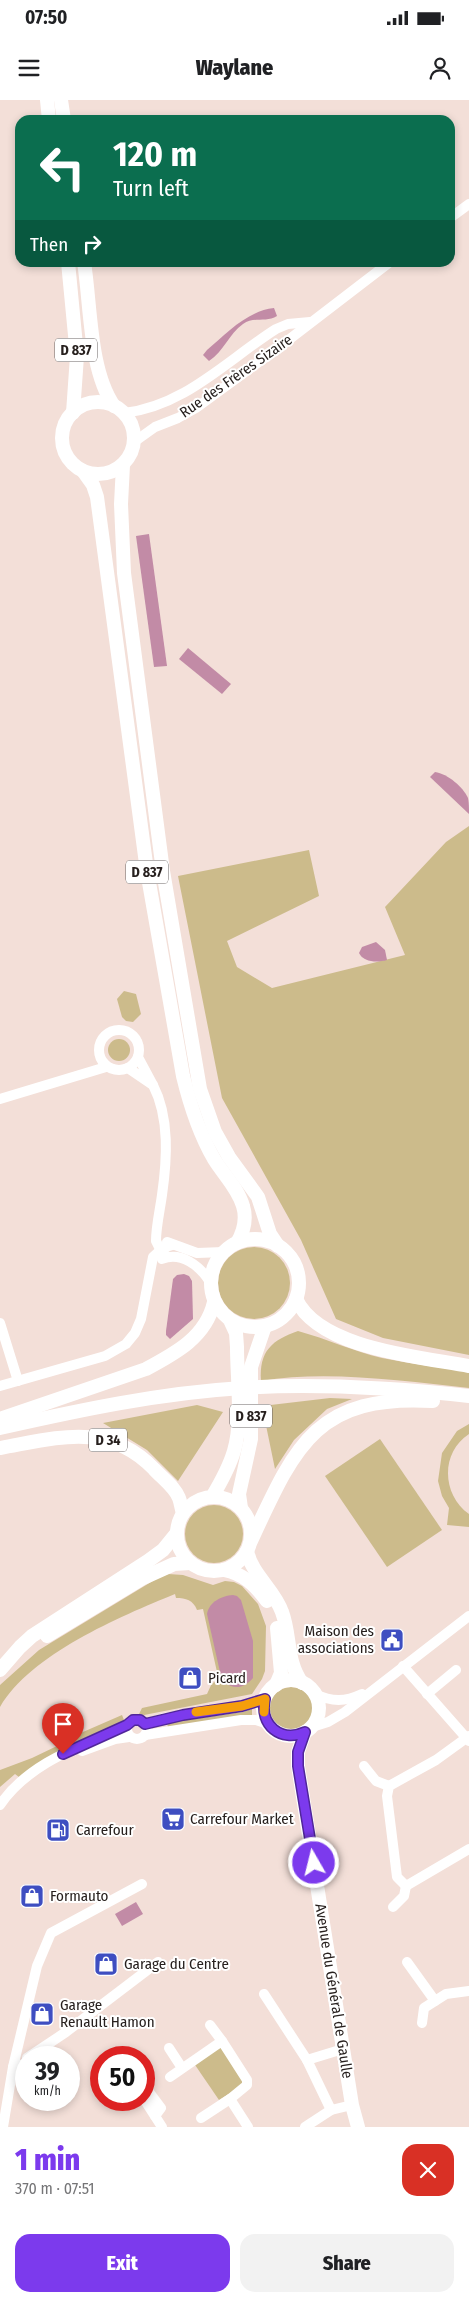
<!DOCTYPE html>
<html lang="en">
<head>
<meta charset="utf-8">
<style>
	body { margin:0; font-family:"Fira Sans Condensed",sans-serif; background:#f2f2f2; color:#202124; height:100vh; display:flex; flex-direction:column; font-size:19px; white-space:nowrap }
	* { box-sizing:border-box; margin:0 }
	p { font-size:16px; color:#757577 }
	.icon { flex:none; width:28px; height:28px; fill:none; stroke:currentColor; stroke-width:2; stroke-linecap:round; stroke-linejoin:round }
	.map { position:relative; height:2027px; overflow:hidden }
	.panel { display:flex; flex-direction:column; background:#fff; flex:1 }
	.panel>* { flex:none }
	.banner { position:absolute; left:15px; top:15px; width:440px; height:152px; border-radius:15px; box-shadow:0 2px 8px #0003; background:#0b6e4f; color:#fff; overflow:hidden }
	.speed { position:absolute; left:15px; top:1946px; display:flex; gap:10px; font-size:25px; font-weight:700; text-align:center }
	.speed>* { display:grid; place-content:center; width:65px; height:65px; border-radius:50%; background:#fff; box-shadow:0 2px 8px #0003; line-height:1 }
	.speed small { font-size:12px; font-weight:400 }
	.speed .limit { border:8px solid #d22; background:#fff; color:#111 }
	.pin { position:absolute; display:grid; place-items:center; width:42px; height:42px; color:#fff; margin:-51px -21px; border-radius:50% 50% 50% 0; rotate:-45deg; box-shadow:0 0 5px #0007 }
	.pin .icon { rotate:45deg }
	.me { position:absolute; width:55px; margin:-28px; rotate:352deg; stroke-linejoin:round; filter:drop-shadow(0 0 4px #0008) }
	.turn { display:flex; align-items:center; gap:18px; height:105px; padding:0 15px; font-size:22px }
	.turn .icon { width:65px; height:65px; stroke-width:2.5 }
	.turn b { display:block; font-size:35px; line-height:42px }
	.then { display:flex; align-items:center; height:48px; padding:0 15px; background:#0003; gap:10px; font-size:19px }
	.round { display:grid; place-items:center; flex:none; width:52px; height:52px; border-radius:15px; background:#f2f2f2 }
	.headline { display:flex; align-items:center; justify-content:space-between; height:85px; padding:0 15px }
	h1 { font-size:30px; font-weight:800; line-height:38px; color:#7c3aed }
	.action { display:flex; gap:10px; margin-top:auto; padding:10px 15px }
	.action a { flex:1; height:58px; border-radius:15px; background:#7c3aed; color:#fff; font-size:20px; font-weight:800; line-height:58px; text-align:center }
	.action a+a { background:#f2f2f2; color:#202124 }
	.status { display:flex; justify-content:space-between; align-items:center; height:35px; padding:0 25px; background:#fff; direction:ltr }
	.status svg { height:14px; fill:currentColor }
	header { display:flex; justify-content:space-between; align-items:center; height:65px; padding:0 15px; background:#fff; font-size:22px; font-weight:800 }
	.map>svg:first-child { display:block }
</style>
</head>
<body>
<div class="status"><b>07:50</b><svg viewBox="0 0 49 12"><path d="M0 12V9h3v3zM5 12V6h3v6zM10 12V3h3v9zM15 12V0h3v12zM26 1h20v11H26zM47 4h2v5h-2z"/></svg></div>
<header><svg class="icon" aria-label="menu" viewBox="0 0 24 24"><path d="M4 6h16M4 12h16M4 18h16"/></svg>Waylane<svg class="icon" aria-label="person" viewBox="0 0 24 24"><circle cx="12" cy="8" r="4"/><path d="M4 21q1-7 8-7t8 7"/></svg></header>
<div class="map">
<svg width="469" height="2027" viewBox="0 0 469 2027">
	<rect width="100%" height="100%" fill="#f3dfd8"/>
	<g fill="#ccbb8b">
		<path d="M469,726V1255L383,1238L336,1219L301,1140L222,998L178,776L309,750L319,796L227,841L237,867L272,888L405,855L385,807L446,742Z"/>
		<path d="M124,891L136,894L141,914L133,922L126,921L122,917L117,899Z"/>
		<circle cx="119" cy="950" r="11"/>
		<circle cx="254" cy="1183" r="36"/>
		<path d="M298,1231C327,1239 353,1251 382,1258C411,1264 440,1267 469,1272V1288C402,1281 327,1270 261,1281C259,1251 272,1240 298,1231Z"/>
		<path d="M330,1298L352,1299L327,1309L294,1340L275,1369L262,1306Z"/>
		<path d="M197,1305L223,1312L178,1381L147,1350L103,1323Z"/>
		<path d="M469,1324V1334C440,1353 442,1395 469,1414V1427L447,1425L449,1408L442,1396L438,1381L442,1353L457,1331Z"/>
		<path d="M380,1339L442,1430L387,1467L325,1376Z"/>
		<circle cx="214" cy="1434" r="29"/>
		<path d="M168,1474L183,1475L213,1485L225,1481L234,1482L242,1486L258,1504L266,1526L265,1571L262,1579L252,1594L144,1615L139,1614L142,1608L207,1594L212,1583L219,1581L203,1509L197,1510C193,1500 186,1498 176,1498L175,1494C119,1517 31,1554 0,1607V1585L39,1550L156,1479Z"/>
		<circle cx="291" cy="1609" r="22"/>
		<path d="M252,1608V1616L168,1627L166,1620Z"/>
		<path d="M122,1615L124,1620L120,1625L19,1677L15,1674L0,1687V1670L32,1658L57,1646L60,1642Z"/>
		<path d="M220,1944L246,1983L219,2000L193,1962Z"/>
	</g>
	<g fill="#c28ba6">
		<path d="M274,208L277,216C266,223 254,216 243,224C229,234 224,251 209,261L203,255L207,250C227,233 247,211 274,208Z"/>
		<path d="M149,434L167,566L154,567L136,436Z"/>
		<path d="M188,548L231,584L222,594L179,559Z"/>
		<path d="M435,672C448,674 463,687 468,698C469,702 469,710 469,714L430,677Z"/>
		<path d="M376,842L385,850L387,860C377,863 363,862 359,853L362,847Z"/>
		<path d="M184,1174L189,1176L192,1181L193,1219L170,1239L166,1235V1231L173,1179L177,1175Z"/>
		<path d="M233,1495L237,1496L241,1500L253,1541V1578C243,1589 234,1590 222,1581L207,1514C209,1502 221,1496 233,1495Z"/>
		<path d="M136,1802L143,1814L122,1826L115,1814Z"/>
	</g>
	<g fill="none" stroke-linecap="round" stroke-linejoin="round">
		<g stroke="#fff" stroke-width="10">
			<path d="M450,118L469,104"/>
			<path d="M124,313C185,306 227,260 276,229L288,224L310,222"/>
			<path d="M134,342L155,327L178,318L196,308L278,248L390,162"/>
			<circle cx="119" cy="950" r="20"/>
			<path d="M128,968L153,985L138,957"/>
			<path d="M153,985C170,1018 167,1060 162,1095C160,1110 156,1126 156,1141L162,1153L168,1157"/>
			<path d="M0,999L106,967"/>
			<path d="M167,1142L197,1153L224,1152"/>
			<path d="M162,1159C181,1151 200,1166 210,1182"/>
			<path d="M0,1223L18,1281"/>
			<path d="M0,1286L105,1256L126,1244L135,1233L141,1219L153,1157L163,1148L172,1145"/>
			<path d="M403,1566L469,1641"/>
			<path d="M315,1594C332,1602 345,1602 362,1594"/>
			<path d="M427,1594L456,1570"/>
			<circle cx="137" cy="1629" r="10"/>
			<path d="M145,1624L164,1618L242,1607L265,1599"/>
			<path d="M312,1627L328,1622L345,1612L469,1516"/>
			<path d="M145,1635L241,1620H256L268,1624"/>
			<path d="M469,1636L436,1660L389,1686L387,1696L397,1777L406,1786L469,1749"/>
			<path d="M82,1651L115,1639L129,1637"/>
			<path d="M364,1666L376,1681L389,1686"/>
			<path d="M0,1705C28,1663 83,1645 127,1625"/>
			<path d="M393,1807L404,1796L406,1786"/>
			<path d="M407,1862L435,1901"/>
			<path d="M264,1894L307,1960"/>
			<path d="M422,1923L424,1908L446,1894L469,1891"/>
			<path d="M210,1925L222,1941"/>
			<path d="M169,1948L182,1968"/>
			<path d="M27,1958L66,1932L158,1862"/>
			<path d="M13,1967L37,1866L51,1833L142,1784"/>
			<path d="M170,1977L222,1941L247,1980V1985L230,1999L248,2027"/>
			<path d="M144,1989L146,1988L161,2008L155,2016"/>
			<path d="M144,1999L162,2027"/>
			<path d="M331,2010L307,1960L343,1949"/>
			<path d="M201,2018L230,1999"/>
			<path d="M3,2027L13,1967L18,1964"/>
			<path d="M305,2027L331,2010L352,2005"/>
		</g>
		<g stroke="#fff" stroke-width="14">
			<path d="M47,0L49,20"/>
			<path d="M61,0L64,20"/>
			<path d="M68,162L77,256L73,313"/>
			<path d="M84,162C91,206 89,270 114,306"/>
			<circle cx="98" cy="338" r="36"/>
			<path d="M123,365L121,404L124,473L163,771L200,989L215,1032L229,1057L258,1097L270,1134L278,1146"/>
			<path d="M83,371L93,385L97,397L147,771L183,976C190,1005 199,1033 214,1059C223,1074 238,1088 243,1106C247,1119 244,1131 237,1143"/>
			<circle cx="255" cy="1183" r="44"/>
			<path d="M296,1199C319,1249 421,1257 469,1266"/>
			<path d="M0,1319L146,1269C176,1253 206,1237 214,1202"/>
			<path d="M0,1328C80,1310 160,1293 242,1288C317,1283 394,1288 469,1296"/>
			<path d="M0,1348C57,1338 108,1321 154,1369C162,1378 175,1387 179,1398C181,1403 181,1408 183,1413"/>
			<circle cx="214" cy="1434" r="37"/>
			<path d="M212,1397C221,1382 229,1368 234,1351C243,1321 237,1279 237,1247L236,1233L230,1220"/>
			<path d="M241,1408L239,1394L251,1339V1267L265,1226"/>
			<path d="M251,1441C295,1346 316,1294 433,1301"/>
			<path d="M247,1451C252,1475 274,1489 282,1512C291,1536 286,1561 302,1583"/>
			<path d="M224,1470C244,1474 255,1485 267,1501"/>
			<path d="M47,1536L143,1478L174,1464L190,1463"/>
			<path d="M0,1570L20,1547L32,1536L148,1461L163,1450L176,1434"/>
			<circle cx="291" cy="1608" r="28"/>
			<path d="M276,1585L281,1573L277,1528"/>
			<path d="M305,1632L298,1652V1666L352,2005L358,2027"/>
		</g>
	</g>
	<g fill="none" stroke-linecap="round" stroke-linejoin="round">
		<g stroke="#51269a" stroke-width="12">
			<path id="route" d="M63,1654L127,1625L133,1620H140L145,1624L183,1615L242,1606L265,1599C259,1625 281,1643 305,1632L298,1652V1666L314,1763"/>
		</g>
		<use href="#route" stroke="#7c3aed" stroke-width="9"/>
		<path stroke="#f59e0b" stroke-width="9" d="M196,1612L242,1606L265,1599L264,1612"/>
	</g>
	<defs>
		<g id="civic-square" transform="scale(1.25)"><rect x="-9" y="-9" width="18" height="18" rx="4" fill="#3e4ec1" stroke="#fff"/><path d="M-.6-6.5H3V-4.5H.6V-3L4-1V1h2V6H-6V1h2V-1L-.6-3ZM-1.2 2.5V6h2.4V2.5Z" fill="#fff"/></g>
		<g id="shop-square" transform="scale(1.25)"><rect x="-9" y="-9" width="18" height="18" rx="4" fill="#3e4ec1" stroke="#fff"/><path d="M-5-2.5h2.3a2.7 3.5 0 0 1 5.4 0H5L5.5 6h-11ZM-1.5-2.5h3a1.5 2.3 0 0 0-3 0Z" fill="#fff"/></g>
		<g id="supermarket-square" transform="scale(1.25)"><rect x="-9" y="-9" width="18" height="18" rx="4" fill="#3e4ec1" stroke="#fff"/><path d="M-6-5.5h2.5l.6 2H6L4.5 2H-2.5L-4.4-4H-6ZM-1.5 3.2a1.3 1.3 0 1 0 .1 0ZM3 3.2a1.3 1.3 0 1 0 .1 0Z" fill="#fff"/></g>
		<g id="fuel-square" transform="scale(1.25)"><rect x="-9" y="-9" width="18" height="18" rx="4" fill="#3e4ec1" stroke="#fff"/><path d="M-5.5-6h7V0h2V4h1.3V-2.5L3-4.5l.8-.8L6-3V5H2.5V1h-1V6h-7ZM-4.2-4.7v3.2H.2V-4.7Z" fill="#fff"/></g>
	</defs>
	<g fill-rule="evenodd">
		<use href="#civic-square" x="392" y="1540"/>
		<use href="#shop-square" x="190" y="1578"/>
		<use href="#supermarket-square" x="173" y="1719"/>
		<use href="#fuel-square" x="58" y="1730"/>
		<use href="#shop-square" x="32" y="1796"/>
		<use href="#shop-square" x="106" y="1864"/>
		<use href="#shop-square" x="42" y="1914"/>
	</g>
	<g text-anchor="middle" stroke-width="4" stroke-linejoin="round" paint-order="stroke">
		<g fill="#fff" stroke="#686362" stroke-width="1">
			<rect x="55" y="238.5" width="42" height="23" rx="4"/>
			<rect x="126" y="760.5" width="42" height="23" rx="4"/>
			<rect x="230" y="1304.5" width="42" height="23" rx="4"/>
			<rect x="89" y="1328.5" width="38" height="23" rx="4"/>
		</g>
		<g font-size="14" font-weight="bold" fill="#27201e">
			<text x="76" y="255">D 837</text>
			<text x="147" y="777">D 837</text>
			<text x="251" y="1321">D 837</text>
			<text x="108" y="1345">D 34</text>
		</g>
		<g font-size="15" fill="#27201e" stroke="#fff">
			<text transform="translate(236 276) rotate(-35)" y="5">Rue des Frères Sizaire</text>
			<text transform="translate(334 1891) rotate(81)" y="5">Avenue du Général de Gaulle</text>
		</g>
		<g font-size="15" fill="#27201e" stroke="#fff" text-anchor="start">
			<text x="374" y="1536" text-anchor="end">Maison des<tspan x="374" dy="17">associations</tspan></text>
			<text x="208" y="1583">Picard</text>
			<text x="190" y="1724">Carrefour Market</text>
			<text x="76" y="1735">Carrefour</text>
			<text x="50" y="1801">Formauto</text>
			<text x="124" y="1869">Garage du Centre</text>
			<text x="60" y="1910">Garage<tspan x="60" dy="17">Renault Hamon</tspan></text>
		</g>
	</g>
</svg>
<div class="speed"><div>39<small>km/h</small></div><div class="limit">50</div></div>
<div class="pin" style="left:63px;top:1654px;background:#d93025"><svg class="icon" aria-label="arrive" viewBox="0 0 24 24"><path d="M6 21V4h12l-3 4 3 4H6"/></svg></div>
<svg class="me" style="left:314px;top:1763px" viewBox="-20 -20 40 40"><circle r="17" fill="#7c3aed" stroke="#fff" stroke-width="3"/><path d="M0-11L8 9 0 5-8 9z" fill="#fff"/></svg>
<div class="banner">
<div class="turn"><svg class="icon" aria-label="left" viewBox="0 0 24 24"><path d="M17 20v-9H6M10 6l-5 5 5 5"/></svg><div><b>120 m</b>Turn left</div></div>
<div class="then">Then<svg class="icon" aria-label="right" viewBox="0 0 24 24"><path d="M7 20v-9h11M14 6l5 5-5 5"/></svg></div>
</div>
</div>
<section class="panel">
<div class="headline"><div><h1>1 min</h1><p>370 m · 07:51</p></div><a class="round" style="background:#d93025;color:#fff"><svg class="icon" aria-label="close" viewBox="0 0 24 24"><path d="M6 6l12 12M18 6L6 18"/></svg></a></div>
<div class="action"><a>Exit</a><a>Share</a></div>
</section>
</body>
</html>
